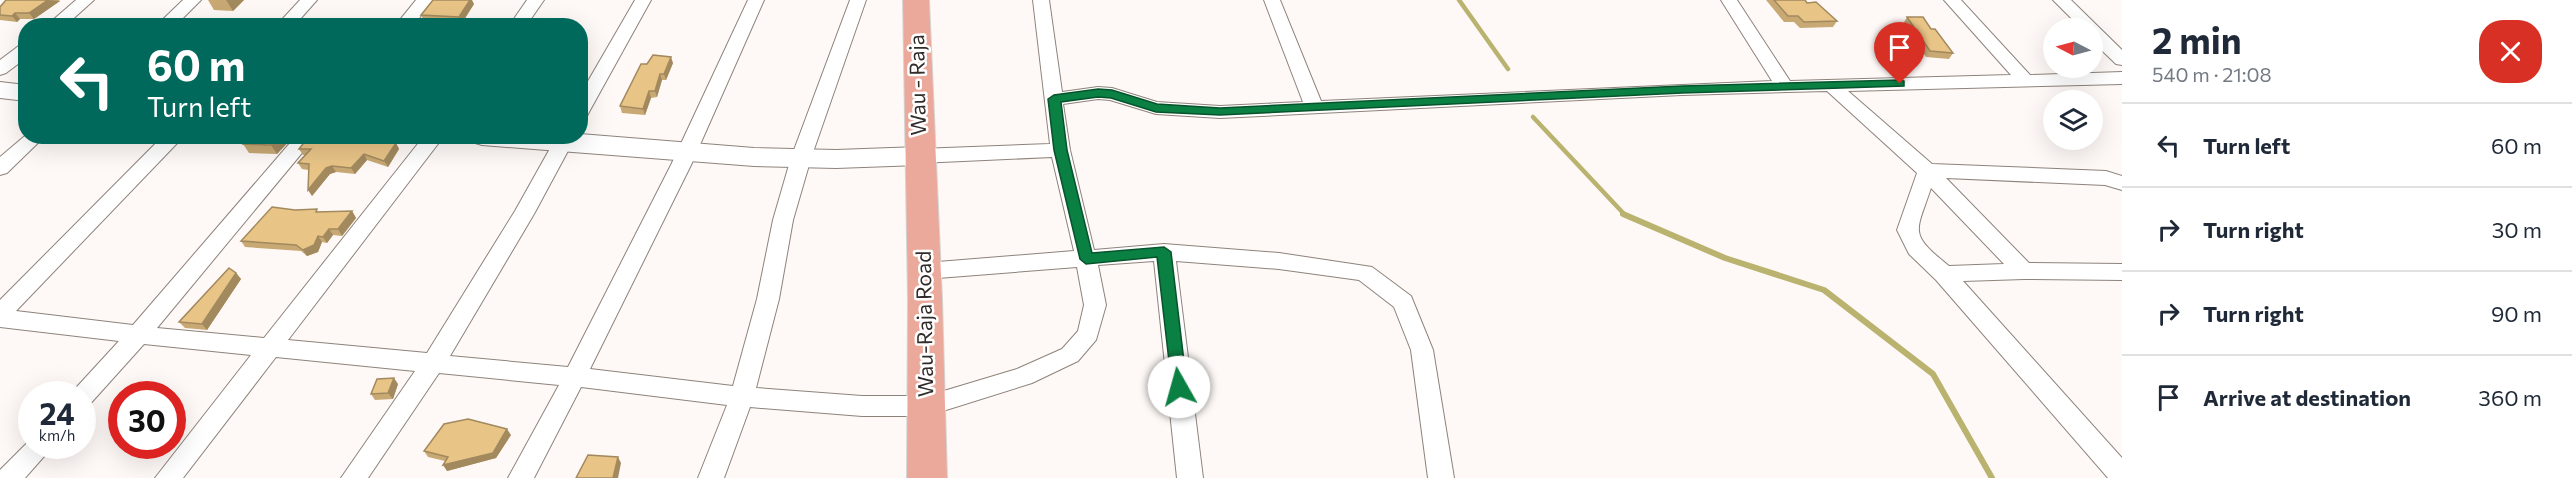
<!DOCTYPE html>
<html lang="en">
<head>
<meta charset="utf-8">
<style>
	body { margin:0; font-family:Commissioner,sans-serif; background:#f2f2f3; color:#1f2937; height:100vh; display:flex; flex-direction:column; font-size:22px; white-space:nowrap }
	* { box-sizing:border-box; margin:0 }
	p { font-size:20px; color:#747a83 }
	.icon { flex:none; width:33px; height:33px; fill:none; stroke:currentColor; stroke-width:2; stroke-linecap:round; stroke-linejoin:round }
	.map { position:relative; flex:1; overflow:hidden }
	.sheet { display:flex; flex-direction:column; background:#fff; width:450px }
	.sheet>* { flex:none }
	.hud { position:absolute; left:18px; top:18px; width:570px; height:126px; border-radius:24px; box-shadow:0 6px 24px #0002; background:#00695c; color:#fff; overflow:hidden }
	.needle { width:39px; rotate:276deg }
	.controls { position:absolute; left:2043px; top:18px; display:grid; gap:12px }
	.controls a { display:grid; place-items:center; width:60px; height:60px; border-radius:50%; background:#fff; box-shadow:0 6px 24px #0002; font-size:30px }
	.speed { position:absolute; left:18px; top:381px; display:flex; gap:12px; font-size:30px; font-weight:700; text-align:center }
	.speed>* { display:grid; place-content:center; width:78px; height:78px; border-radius:50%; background:#fff; box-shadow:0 6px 24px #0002; line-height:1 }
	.speed small { font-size:15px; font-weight:400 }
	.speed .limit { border:9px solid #d22; background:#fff; color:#111 }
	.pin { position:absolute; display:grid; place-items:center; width:51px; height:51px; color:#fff; margin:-62px -26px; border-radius:50% 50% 50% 0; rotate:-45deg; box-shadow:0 0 6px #0007 }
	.pin .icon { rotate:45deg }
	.me { position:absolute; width:66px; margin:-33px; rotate:353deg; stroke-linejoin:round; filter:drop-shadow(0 0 4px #0008) }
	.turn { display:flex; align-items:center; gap:21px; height:126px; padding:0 30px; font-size:27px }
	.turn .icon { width:78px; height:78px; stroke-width:2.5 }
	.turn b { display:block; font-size:42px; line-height:51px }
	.round { display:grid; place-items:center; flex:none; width:63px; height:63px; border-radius:24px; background:#f2f2f3 }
	.headline { display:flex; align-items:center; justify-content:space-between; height:102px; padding:0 30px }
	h1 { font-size:36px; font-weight:700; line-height:45px }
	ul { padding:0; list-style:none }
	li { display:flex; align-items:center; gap:18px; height:84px; padding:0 30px; border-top:2px solid #e0e1e3 }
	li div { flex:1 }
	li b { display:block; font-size:22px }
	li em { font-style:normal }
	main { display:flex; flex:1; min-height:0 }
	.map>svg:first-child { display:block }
</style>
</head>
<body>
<main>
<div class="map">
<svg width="2122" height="478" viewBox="0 0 2122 478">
	<rect width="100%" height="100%" fill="#fef9f6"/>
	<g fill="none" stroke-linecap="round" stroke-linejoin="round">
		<g stroke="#b9b36f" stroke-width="4.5">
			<path d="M1459,0L1508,69"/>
			<path d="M1533,117L1625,215"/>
		</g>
		<path stroke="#b9b36f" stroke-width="6" d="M1623,214L1725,258L1824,290L1933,374L1992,478"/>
		<g stroke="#8e837b" stroke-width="2">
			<g id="street">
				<path d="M76,0H94L65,26H46Z"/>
				<path d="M183,0H201L175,26H156Z"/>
				<path d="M300,0H317L294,26H276Z"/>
				<path d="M416,0H433L413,26H395Z"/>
				<path d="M527,0H544L526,26H509Z"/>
				<path d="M635,0H651L589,112L587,116L580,118V95Z"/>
				<path d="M748,0H764L691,165L590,369L733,386L757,299L773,220L791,158L850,0H866L811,158L793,220L779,299L756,388L862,396H927L1017,369L1062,349L1078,331L1084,305L1077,267L925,279L917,277L914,271L917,265L925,263L1074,251L1052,157L919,163L912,161L909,156L912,151L919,149L1050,144L1033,0H1049L1062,92L1098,87L1112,88L1157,102L1220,106L1303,102L1264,0H1280L1321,101L1772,81L1721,0H1737L1790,81L2011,75L1944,0H1961L2030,75L2122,72V84L1848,91L1932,164L2106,171L2122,176V190L2105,185L1946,178L2029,263L2122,264V280L2024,279L1963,281L2122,458V478H2108L1936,280L1909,254L1897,230L1917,173L1827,91L1682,95L1220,118L1156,114L1110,100L1098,99L1063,104L1070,150L1094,250L1164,244L1279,253L1372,267L1411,296L1433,350L1454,478H1428L1411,350L1394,307L1359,280L1279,269L1176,261L1203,478H1177L1154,261L1098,265L1106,305L1096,340L1078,361L1032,383L927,416H862L750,407L724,478H698L727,405L581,387L534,478H508L559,385L439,373L368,478H341L415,371L276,357L183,478H155L251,355L144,344L90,404L82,407V394H71L74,390L119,341L0,327V300L163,136H184L16,311L133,325L296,136H316L157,328L264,338L424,136H444L288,340L427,353L515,211L557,136H576L534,214L450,356L568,367L671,165ZM1931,188L2004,264L1949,266C1908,233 1916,233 1931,188Z"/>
				<path d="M2053,0H2071L2122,50V65L2116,64L2092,41V28H2081Z"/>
				<path d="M26,44V58L6,73L0,75V60L20,45Z"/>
				<path d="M26,135L45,136L7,173L0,175V157Z"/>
				<path d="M32,438V446H50L47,453L25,478H0V470Z"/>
			</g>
		</g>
		<g stroke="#8e837b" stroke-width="2">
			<g id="secondary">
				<path d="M0,82L26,85V101L0,98Z"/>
				<path d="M580,134L754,148L836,150L919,147L929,149L933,156L929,163L919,165L836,168L754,166L482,145L472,142L469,136H580Z"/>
			</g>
		</g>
		<g stroke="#d6d5d4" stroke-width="2">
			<path id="primary" d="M903,0H929L942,299L947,478H907L908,299Z"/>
		</g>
		<use href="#street" fill="#fff" fill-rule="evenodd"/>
		<use href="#secondary" fill="#fff" fill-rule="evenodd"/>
		<use href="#primary" fill="#eba99b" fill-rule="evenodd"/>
	</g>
	<g fill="#c8a974">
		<path d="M6,0H59L60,1L34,19H20L17,22L0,20V7Z"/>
		<path d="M208,0H244L233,11L214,10Z"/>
		<path d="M1766,0H1805L1807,3L1837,21L1833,27L1800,28L1794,22H1784Z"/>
		<path d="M474,4L462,23L450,22L454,26H441L444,22L424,21L421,15Z"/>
		<path d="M1907,17L1931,29L1953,53L1949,59L1926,57L1903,24Z"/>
		<path d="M673,63L666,80H662L657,97L651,98L645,115L622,113L620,106L647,64Z"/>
		<path d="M248,136H294L277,154L249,153L243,144Z"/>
		<path d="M396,143L399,149L388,167L367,160L355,174L336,172L330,174L312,196L308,170L302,169L298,163L306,155H303L299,149Z"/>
		<path d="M295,210L319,212L352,211L356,218L342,236L333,235L327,243L322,242L318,252L307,256L301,251L245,247L241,241Z"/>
		<path d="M236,273L241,279L207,330L185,328L179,322Z"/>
		<path d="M398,384L393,399L375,400L371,394Z"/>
		<path d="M511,435L496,458L447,471L445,461L428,457L424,451Z"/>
	</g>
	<g fill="#a2895e">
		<path d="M48,0L60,1L34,19L29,13Z"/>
		<path d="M226,0H244L233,11Z"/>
		<path d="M470,0H472L474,4L462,23L459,17Z"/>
		<path d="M15,13L20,19L17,22L12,16Z"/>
		<path d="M671,57L673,63L666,80L664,74Z"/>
		<path d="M660,74L662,80L657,97L655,91Z"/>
		<path d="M649,91L651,98L645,115L643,109Z"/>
		<path d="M279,136H294L277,154L271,145Z"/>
		<path d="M396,143L399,149L388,167L384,161Z"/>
		<path d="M364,154L367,160L355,174L351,168Z"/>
		<path d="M332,166L336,172L330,174L312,196L308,190L326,168Z"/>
		<path d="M352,211L356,218L342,236L338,229Z"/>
		<path d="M329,229L333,235L327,243L323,237Z"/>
		<path d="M318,236L322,242L318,252L307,256L303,250Z"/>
		<path d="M236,273L241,279L207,330L202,324Z"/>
		<path d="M394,378L398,384L393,399L388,393Z"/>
		<path d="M507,429L511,435L496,458L447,471L443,465Z"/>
		<path d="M618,457L621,463L618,478H613Z"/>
	</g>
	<g fill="#e8c487" stroke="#a2895e" stroke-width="1.5">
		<path d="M6,0H48L29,13H15L12,16L0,15V7Z"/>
		<path d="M433,0H470L459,17L421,15Z"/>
		<path d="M1774,0H1805L1807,3L1816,2L1837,21L1804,22L1798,16H1788Z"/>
		<path d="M1907,17H1923L1931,29H1935L1953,53L1930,51Z"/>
		<path d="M446,20L453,25V26H441Z"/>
		<path d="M653,55L671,57L664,74H660L655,91H649L643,109L620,106L641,64H647Z"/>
		<path d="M248,136H279L271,145L243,144Z"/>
		<path d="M309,136H326L396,143L384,161L364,154L351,168L332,166L326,168L308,190L309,164L298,163L311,149H299Z"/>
		<path d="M272,207L295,210L317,209L316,212L352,211L338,229H329L323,237L318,236L314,245L303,250L296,245L241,241Z"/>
		<path d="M229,268L236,273L202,324L179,322Z"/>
		<path d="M394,378L388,393L371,394L377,379Z"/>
		<path d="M468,419L507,429L493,453L443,465L448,457L424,451L444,424Z"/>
		<path d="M588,455L618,457L613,478H576Z"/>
	</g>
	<path fill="#0b8043" stroke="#07532c" stroke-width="1.5" d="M1900,80L1904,81V86L1682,93L1220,115L1156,112L1111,98L1098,97L1061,102L1067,150L1092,253L1164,247L1171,252L1187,387L1185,392L1179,394L1174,392L1172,387L1157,257L1086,264L1080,259L1054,150L1048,99L1054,95L1098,89L1112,90L1157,104L1220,108L1682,86Z"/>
	<g text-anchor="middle" stroke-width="5" stroke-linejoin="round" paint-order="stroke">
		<g font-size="21" fill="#312c29" stroke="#fff">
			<text transform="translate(918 85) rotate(-91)" y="7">Wau - Raja</text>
			<text transform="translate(925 324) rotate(-91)" y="7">Wau-Raja Road</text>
		</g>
	</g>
</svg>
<div class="controls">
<a><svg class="needle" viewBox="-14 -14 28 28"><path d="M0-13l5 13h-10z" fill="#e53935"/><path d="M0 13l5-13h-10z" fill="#747a83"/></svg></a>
<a><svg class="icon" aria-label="layers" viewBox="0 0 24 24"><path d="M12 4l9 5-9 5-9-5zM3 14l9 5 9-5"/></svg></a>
</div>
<div class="speed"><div>24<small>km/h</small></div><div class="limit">30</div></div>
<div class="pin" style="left:1900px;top:84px;background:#d93025"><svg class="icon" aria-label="arrive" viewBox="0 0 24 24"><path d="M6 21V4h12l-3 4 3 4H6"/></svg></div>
<svg class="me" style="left:1179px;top:387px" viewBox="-20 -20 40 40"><circle r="19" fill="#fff"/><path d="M0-13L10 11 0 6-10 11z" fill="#0b8043"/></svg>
<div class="hud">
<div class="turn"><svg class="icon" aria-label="left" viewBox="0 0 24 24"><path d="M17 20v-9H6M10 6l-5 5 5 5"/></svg><div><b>60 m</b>Turn left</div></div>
</div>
</div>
<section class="sheet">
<div class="headline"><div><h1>2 min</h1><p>540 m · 21:08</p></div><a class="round" style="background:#d93025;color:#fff"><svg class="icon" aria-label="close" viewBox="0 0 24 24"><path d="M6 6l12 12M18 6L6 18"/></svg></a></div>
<ul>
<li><svg class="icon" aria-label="left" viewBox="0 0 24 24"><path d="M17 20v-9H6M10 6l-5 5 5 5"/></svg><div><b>Turn left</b></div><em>60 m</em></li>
<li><svg class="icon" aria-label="right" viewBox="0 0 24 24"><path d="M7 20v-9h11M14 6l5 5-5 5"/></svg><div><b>Turn right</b></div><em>30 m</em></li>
<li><svg class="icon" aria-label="right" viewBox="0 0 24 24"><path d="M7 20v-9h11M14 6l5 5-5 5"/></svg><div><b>Turn right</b></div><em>90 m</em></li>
<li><svg class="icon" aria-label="arrive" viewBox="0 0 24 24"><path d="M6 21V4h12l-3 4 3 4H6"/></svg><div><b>Arrive at destination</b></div><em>360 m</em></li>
</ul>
</section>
</main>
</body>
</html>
